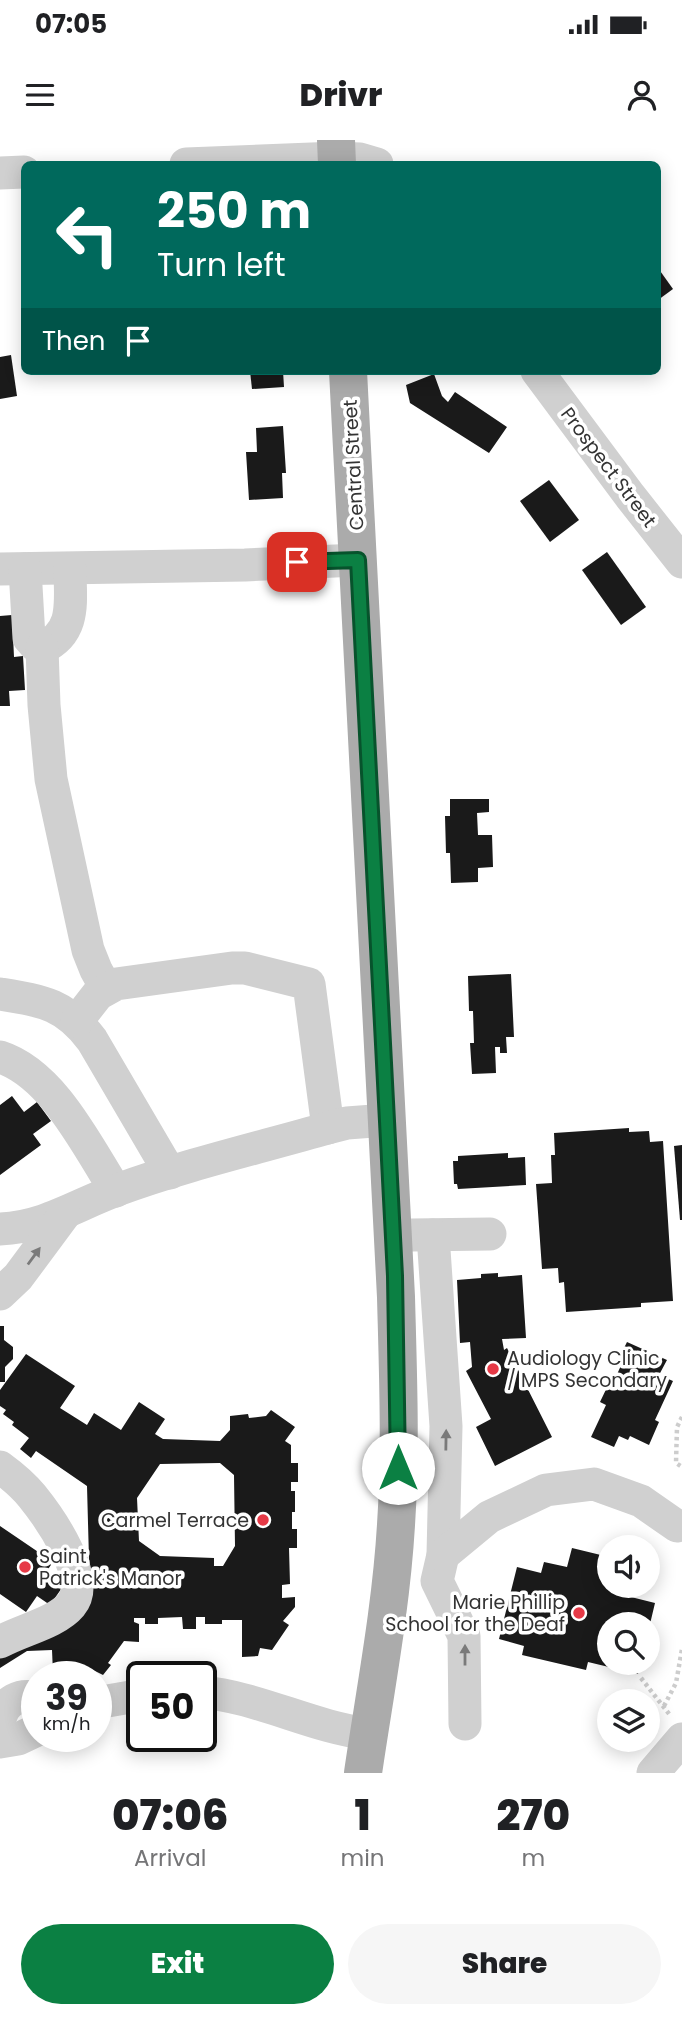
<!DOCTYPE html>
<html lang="en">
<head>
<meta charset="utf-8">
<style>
	body { margin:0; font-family:Poppins,sans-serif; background:#f6f6f6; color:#202124; height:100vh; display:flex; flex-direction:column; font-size:26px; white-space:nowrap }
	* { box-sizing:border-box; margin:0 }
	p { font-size:23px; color:#757577 }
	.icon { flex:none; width:38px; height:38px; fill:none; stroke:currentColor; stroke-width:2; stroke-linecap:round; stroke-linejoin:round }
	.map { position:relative; height:1633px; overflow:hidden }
	.drawer { display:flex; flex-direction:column; background:#fff; flex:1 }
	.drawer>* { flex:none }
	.top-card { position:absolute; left:21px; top:21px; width:640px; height:214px; border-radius:10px; box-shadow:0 4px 18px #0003; background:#00695c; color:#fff; overflow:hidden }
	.buttons { position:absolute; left:597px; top:1395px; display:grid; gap:14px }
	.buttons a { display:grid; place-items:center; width:63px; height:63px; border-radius:50%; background:#fff; box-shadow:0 4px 18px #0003; font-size:35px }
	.speed { position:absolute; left:21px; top:1521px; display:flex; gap:14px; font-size:35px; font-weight:700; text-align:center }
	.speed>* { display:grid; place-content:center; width:91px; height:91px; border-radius:50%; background:#fff; box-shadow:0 4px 18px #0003; line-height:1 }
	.speed small { font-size:18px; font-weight:400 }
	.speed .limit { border:4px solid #111; border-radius:10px; background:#fff; color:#111 }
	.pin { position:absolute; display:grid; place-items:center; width:60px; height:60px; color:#fff; margin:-30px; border-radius:14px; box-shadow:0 4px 10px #0006 }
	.me { position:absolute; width:77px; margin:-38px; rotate:0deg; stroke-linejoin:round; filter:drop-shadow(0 0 5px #0008) }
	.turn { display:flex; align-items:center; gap:24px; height:147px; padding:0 21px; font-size:32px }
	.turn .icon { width:91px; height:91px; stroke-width:2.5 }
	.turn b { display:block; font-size:49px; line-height:60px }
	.then { display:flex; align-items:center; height:66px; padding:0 21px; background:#0003; gap:14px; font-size:26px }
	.eta { display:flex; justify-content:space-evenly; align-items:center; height:119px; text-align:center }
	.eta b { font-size:42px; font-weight:800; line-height:49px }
	.action { display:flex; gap:14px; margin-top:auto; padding:14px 21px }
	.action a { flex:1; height:80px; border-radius:42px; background:#0b8043; color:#fff; font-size:28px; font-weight:800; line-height:80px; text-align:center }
	.action a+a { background:#f6f6f6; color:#202124 }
	.status { display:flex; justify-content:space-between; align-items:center; height:49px; padding:0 35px; background:#fff; direction:ltr }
	.status svg { height:19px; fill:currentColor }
	header { display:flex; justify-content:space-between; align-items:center; height:91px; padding:0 21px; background:#fff; font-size:32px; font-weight:800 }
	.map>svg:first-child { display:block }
</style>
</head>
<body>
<div class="status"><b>07:05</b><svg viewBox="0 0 49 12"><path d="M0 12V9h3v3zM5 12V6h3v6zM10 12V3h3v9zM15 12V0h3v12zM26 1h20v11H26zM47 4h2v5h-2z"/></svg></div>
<header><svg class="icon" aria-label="menu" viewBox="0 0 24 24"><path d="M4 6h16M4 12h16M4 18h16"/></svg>Drivr<svg class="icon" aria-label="person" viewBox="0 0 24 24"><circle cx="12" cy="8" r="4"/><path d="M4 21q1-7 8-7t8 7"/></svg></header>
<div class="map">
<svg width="682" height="1633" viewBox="0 0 682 1633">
	<rect width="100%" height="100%" fill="#fff"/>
	<g fill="#1a1a1a" fill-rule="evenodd">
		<path d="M658,128L673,149L658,160Z"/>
		<path d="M11,215L17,256L0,259V217Z"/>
		<path d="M250,231H283L284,247L252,249Z"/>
		<path d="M434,234L442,256L448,262L455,252L507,287L489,313L410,263L406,245Z"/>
		<path d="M283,286L286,333H282L283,358L249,360L246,312H257L256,288Z"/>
		<path d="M549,340L579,380L550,402L520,361Z"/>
		<path d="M607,412L646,467L621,485L582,430Z"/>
		<path d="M12,475L14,517L23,516L25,550L9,551L10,566H0V476Z"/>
		<path d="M450,659H489V672L477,673L478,695H492L493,727L478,728V742L451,743L450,713H446L445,676H450Z"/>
		<path d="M511,834L514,897H506L507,913H500V907H495L496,933L472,934L470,903H474L473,871H469L468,836Z"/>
		<path d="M12,956L24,972L37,962L51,981L33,994L41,1005L0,1035V965Z"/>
		<path d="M629,988V992L649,991L650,1002L663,1001L673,1161L641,1163V1167L566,1172L564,1142L559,1143L558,1128L542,1129L536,1044L552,1043L551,1015H555L554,993Z"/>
		<path d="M682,1005V1080H680L674,1006Z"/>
		<path d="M508,1013V1018L525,1017L526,1045L458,1049L457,1044H454L453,1021H458V1016Z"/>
		<path d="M498,1133V1137L522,1135L526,1198L502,1199L504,1210L507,1208L552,1297L495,1326L476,1287L491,1279L466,1231L472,1227L470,1202L460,1203L457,1140L481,1138V1134Z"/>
		<path d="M0,1186H4V1200L13,1207V1219L5,1227V1242H0Z"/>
		<path d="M627,1202L667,1220L659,1235L673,1241L655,1280L659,1282L649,1305L630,1296L628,1300L619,1296L614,1307L591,1297L606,1265L600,1262L611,1239L614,1241L623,1221L630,1225L635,1213L624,1208Z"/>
		<path d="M26,1214L75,1246L60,1268L87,1285L94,1273L121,1290L139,1262L165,1279L155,1294L163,1299L220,1301L230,1290V1276L248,1274L249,1278L266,1276L271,1270L295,1287L285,1301L291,1305V1323H298V1342H291V1351H295V1372H292V1389H297V1408H289L290,1444L282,1445V1458L295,1457V1467L283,1481L289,1485L272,1510L260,1508L258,1516L242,1517V1480H222V1484H205V1477H196V1489H183L182,1477L158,1478V1484H145V1478H134V1482L139,1484V1502L124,1501L108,1523L111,1525L103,1535L93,1530L86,1531V1536H72L71,1532L53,1533L52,1510L27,1511L0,1528V1509L90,1456L87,1346L36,1311L31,1318L20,1309L29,1298L12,1285L14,1282L3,1274L6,1270L0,1266V1250ZM220,1323L234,1335L235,1406L223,1426H214V1418L160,1416L139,1401L137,1358L160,1324Z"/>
		<path d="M0,1386L53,1422L46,1432L64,1445L50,1465L37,1456L26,1472L0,1454Z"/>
		<path d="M572,1408L609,1417V1446H634L631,1457L655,1463L650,1484H609V1522H640L638,1534L588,1522L586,1530L522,1515L524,1506L499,1499L517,1427L541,1433L544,1422L567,1427Z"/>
	</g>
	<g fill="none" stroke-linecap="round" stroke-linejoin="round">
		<g stroke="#cdcdcd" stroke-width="4.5" stroke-dasharray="3.5 3.5" stroke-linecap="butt">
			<path d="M682,1277L677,1287L676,1323L682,1327"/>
			<path d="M641,1538L670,1575"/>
			<path d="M664,1566L676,1543L682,1509"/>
		</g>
		<g stroke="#d0d0d0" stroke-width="33">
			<path d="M186,24L337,18L360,19L377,24"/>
			<path d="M0,33L24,32"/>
			<path d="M537,231L630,356L682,422"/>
			<path d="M0,429L245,425L358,420"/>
			<path d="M25,429L29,498L35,505L42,508C77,492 70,461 70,429"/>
			<path d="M42,508L44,565L51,639L88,810L96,830L106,848"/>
			<path d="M0,854C43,861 65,864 92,900L170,1033"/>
			<path d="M77,881L98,854L116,844L232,828H245L309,844L328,988"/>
			<path d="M0,917C53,934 87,1006 116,1051"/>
			<path d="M0,1089C45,1087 76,1065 117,1050C185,1025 258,1008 328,988L347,983L387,980"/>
			<path d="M412,1095L490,1094"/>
			<path d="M433,1095L446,1286L443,1415L437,1441L464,1496L465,1584"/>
			<path d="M0,1154L18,1137L64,1075"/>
			<path d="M0,1327C11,1335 23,1345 32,1356C49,1377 93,1439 71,1465C56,1483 21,1490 0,1502"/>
			<path d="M443,1415L489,1377L546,1350L594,1344L641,1361L677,1386"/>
			<path d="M201,1552C259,1557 311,1587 369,1594"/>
			<path d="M96,1563L142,1555"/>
			<path d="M0,1578C5,1561 20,1553 37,1558"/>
			<path d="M0,1602L18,1599L37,1590"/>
			<path d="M653,1633L682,1599"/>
		</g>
		<g stroke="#ababab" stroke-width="38">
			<path d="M336,0L337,24"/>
			<path d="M348,231L396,1157C398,1233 401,1309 396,1385C391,1469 375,1551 363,1633"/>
		</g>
	</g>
	<defs><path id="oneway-solid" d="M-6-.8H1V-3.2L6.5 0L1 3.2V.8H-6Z" transform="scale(1.75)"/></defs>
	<g fill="#7a7a7a">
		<use href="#oneway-solid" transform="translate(34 1116) rotate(-54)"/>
		<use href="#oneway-solid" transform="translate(446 1300) rotate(-89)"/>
		<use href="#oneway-solid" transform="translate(465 1515) rotate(-90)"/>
	</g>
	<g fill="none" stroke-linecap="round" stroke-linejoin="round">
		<g stroke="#07532c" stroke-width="18">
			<path id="route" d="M297,422L358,420L395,1136L398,1328"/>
		</g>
		<use href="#route" stroke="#0b8043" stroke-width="12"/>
	</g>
	<g fill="#e63946" stroke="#fff" stroke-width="2.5">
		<circle cx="493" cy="1229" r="7"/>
		<circle cx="263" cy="1380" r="7"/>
		<circle cx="25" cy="1427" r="7"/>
		<circle cx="579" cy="1473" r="7"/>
	</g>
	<g text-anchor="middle" stroke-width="7" stroke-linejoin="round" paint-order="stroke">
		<g font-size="19" fill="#333" stroke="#fff">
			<text transform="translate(353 325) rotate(-93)" y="7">Central Street</text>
			<text transform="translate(609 327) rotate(53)" y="7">Prospect Street</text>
		</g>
		<g font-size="19" fill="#333" stroke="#fff" text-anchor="start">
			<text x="507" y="1225">Audiology Clinic<tspan x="507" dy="22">/ MPS Secondary</tspan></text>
			<text x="249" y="1387" text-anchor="end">Carmel Terrace</text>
			<text x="39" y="1423">Saint<tspan x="39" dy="22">Patrick's Manor</tspan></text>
			<text x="565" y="1469" text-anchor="end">Marie Phillip<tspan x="565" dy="22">School for the Deaf</tspan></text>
		</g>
	</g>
</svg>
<div class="buttons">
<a><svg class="icon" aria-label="sound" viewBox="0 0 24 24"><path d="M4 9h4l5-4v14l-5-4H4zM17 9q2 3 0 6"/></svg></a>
<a><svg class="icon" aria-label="search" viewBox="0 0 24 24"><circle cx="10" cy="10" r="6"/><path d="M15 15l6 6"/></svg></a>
<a><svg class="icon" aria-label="layers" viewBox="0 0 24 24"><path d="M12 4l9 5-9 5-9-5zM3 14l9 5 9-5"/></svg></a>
</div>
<div class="speed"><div>39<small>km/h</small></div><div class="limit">50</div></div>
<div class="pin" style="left:297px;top:422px;background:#d93025"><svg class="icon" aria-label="arrive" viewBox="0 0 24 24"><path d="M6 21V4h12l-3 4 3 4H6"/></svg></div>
<svg class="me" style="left:398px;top:1328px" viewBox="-20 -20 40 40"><circle r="19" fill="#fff"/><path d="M0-13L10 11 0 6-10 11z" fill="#0b8043"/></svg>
<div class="top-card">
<div class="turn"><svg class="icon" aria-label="left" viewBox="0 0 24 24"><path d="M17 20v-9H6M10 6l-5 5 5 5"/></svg><div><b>250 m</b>Turn left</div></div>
<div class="then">Then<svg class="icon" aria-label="arrive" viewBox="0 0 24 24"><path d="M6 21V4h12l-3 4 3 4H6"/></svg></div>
</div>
</div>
<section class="drawer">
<div class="eta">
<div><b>07:06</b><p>Arrival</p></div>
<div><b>1</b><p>min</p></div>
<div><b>270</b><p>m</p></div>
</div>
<div class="action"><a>Exit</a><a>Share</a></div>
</section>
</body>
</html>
